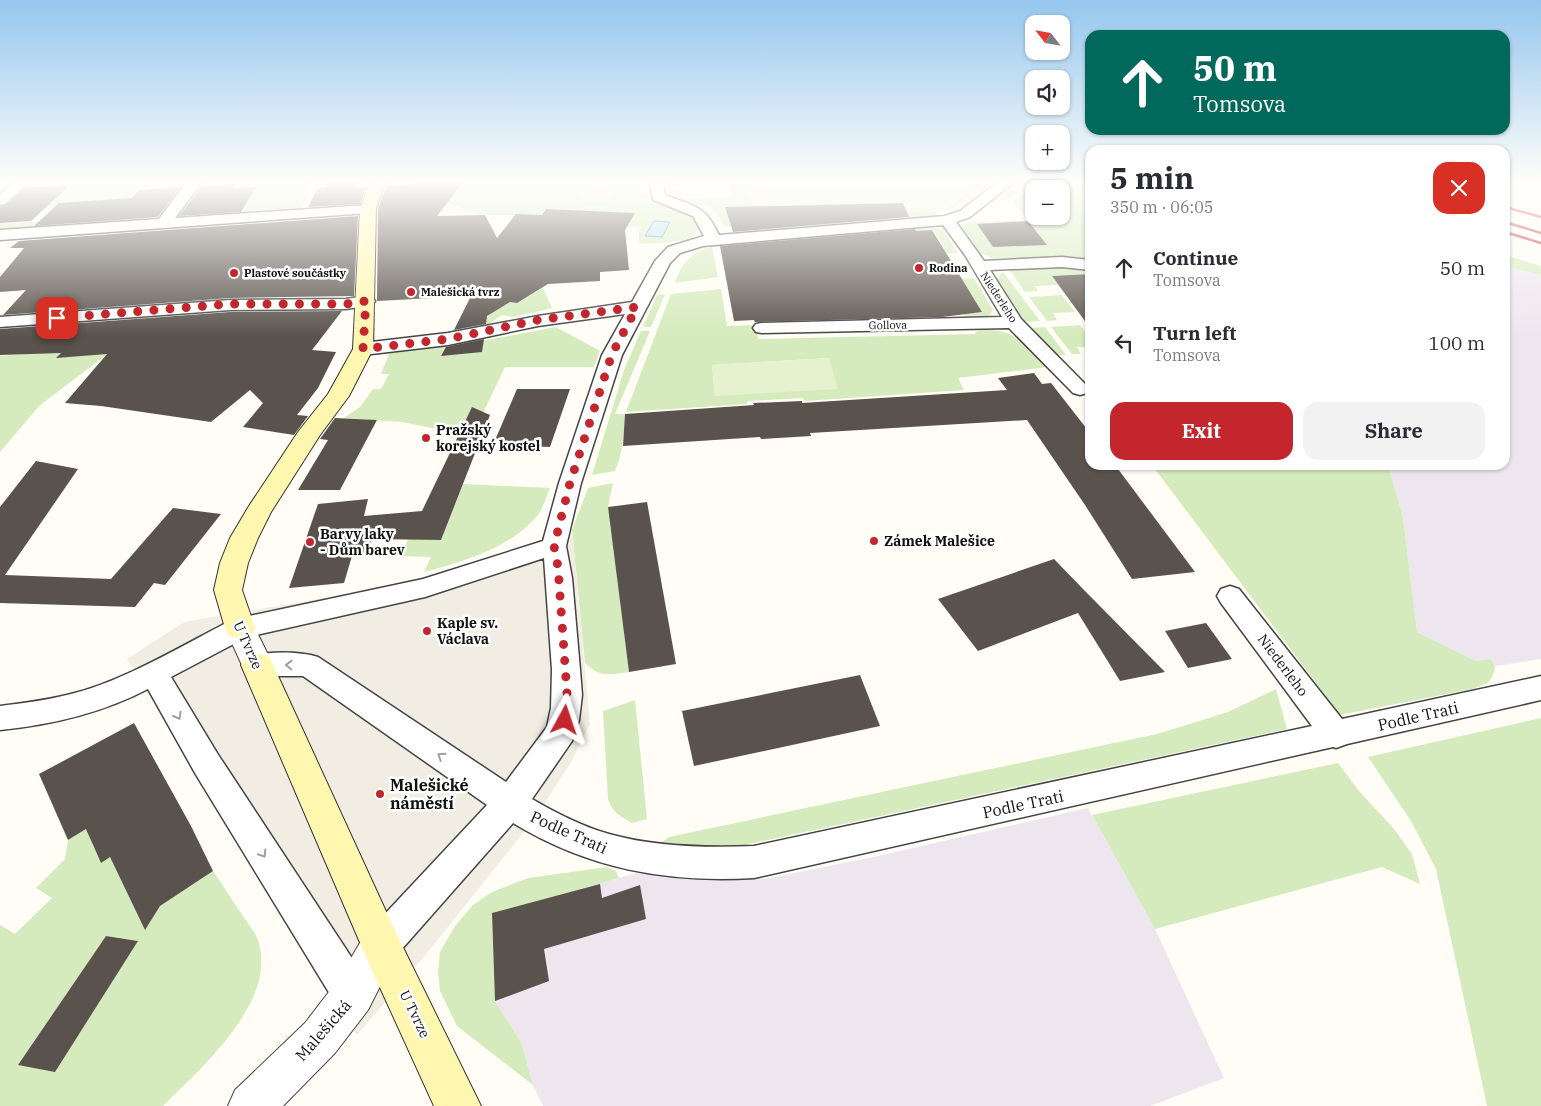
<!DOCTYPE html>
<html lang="en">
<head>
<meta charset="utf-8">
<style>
	body { margin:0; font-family:"IBM Plex Serif",serif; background:#f2f2f3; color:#2b2b33; height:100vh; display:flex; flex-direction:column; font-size:19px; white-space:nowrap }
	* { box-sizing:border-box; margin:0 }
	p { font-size:16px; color:#7c7c81 }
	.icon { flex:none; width:28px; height:28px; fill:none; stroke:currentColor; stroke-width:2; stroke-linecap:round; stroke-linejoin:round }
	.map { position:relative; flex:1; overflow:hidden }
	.sheet { position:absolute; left:1085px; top:145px; width:425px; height:325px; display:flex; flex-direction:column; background:#fff; border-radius:15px; box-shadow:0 1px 4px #0004 }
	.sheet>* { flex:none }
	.guide { position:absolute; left:1085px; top:30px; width:425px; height:105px; border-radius:15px; box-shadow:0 1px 4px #0004; background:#00695c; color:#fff; overflow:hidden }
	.needle { width:32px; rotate:301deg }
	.tools { position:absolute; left:1025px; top:15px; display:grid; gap:10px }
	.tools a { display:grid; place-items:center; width:45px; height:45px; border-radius:10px; background:#fff; box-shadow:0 1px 4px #0004; font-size:25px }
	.pin { position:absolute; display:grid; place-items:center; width:42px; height:42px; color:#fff; margin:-21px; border-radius:10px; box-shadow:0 2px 8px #0006 }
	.me { position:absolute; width:55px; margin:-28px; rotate:5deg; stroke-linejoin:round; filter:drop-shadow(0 0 4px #0008) }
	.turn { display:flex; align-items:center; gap:18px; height:105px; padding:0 25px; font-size:22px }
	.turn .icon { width:65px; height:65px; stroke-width:2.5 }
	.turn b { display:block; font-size:35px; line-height:42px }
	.round { display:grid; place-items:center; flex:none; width:52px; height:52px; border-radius:15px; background:#f2f2f3 }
	.summary { display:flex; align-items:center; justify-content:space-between; height:85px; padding:0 25px }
	h1 { font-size:30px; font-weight:700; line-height:38px }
	.cta { display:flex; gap:10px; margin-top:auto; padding:10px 25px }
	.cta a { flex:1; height:58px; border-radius:15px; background:#c4262e; color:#fff; font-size:20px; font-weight:700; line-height:58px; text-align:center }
	.cta a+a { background:#f2f2f3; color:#2b2b33 }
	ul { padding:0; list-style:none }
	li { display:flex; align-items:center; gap:15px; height:75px; padding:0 25px }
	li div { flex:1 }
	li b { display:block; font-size:19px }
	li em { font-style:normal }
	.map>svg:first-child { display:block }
</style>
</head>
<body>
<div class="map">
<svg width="1541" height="1106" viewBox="0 0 1541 1106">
	<rect width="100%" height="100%" fill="#fffdf5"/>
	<g fill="#eee6ef">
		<path d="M1022,182H1061L1045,189H1034L1032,194L1014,188Z"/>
		<path d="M1505,266L1541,275V659L1495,666L1491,659L1476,661L1417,632L1403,517L1388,465H1505Z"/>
		<path d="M1088,808L1155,929L1224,1078L1150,1106H543L533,1085L521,1042L495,1001L492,913L637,873L765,879L878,856Z"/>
	</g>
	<g fill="#d5ebbd" fill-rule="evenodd">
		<path d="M29,182H145L143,186L149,185L145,190L157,189C163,183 171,182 180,182L151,218L0,229V216L15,202L6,203ZM69,186L59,195L30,196L40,187ZM53,208L41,221L5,224L6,223H2L40,209Z"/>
		<path d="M213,182H308L302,195H308L301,208L190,215L249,199L256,187L233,188L236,184L211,185Z"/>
		<path d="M463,182H639L640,194H649L650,197L646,199L651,202C659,201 694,213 697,221C698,223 697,226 697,229C696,233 695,236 690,238C678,243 653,243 639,244V231L641,227L614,226L546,209L542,215H477L448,203L443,210L432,211L436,195H453Z"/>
		<path d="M728,182H747L758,226L934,210L937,215L910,219L907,216L758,228L759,232H748L747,227H725C719,216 716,210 704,204L698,206L672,197L668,195V190L680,189L683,199L732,196Z"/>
		<path d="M979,182H994L979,195L974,194L954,208L946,209Z"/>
		<path d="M1013,182L1023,183L1014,188L1024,191L1001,201L989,202Z"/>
		<path d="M1061,182H1090V261L992,258L975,251L961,228L966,223L1015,220L1016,222L977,224L993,247L1046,245L1013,200L1034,193V216H1061V189H1045Z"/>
		<path d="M923,226L943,230L958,253L929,255L924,247L943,246L934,230L916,231L915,229Z"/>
		<path d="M712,247L718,277L675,283C680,265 692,251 712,247Z"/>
		<path d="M1505,255L1541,266V275L1505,266Z"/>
		<path d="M1067,267L1090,270V274L1052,276L1058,285L1035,286L1038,291L1025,292L1010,270Z"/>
		<path d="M1003,272L1040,321L1024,322L999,285L997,278Z"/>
		<path d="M974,278L993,310C988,321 974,319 964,316L963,313L982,312L970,292L944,280Z"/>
		<path d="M543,288L552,308L514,317L502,315L486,326L472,329L475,323H485L491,307L510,302L517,303Z"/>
		<path d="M721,289L727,326L756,325L758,339L976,334L975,332C980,330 985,330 991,330C1019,332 1030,348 1048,367L958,378L964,390L805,401L803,398L748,401L747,404L626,412L671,294ZM829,358L715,396L712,365Z"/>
		<path d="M665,294L651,327H643L657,295Z"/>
		<path d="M1062,295L1075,312L1053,313L1057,320L1047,321L1029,297Z"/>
		<path d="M1080,325L1090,338V347H1077L1081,354H1072L1051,327Z"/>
		<path d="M556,327L600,351L594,367H505L472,436L402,422L344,418L360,407L373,389H381L389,374H381L391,349L487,340Z"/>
		<path d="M1045,327L1066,355H1054L1030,328Z"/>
		<path d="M641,331H650L615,414H625C624,434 623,452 615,471L592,475L624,370Z"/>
		<path d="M118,346L39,406L0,452V356Z"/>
		<path d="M1152,465H1388L1403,517L1417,632L1476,661L1491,659L1495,666C1493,682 1486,685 1472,689L1340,715Z"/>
		<path d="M613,483L608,507L629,672C611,675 598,677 585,663L572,530L588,488Z"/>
		<path d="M463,484L550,488C546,497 543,509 537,516C509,549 464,561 424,572L431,557L401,556L408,539L441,540Z"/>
		<path d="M1276,689L1287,729L726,849L659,844L669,837L1157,734L1228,712Z"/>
		<path d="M635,700L647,819L632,823C621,817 612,812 608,799L603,711Z"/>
		<path d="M1541,718V1106H1487L1436,869L1411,821L1368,757Z"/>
		<path d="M1338,763L1359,791L1394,829L1412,854L1420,884L1382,867L1155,929L1092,815Z"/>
		<path d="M93,825L101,838L92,844L101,862L110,857L140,919L213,871C224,887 234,903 245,919C249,925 255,932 257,938C281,999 201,1068 163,1106H0V925L15,934L52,898L36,888L65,859L68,840ZM106,936L138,941L55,1071L18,1065Z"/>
		<path d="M607,867L616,871L619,878L492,914L495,1001L521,1042L533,1085L457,1026L440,991L438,972L440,952L455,926L473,905L492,892L528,878Z"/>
	</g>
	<g fill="#e6f2cf" fill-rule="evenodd">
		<path d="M589,182H618L610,201H580Z"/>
		<path d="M747,182H979L946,209L758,226ZM903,203L906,210L756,206Z"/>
		<path d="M829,358L838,389L715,396L712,365Z"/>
	</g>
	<path fill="#f1ede2" d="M572,530L590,724L571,762L535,818L423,958L357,1035L306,955L193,764L127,659L184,622L388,587L461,567Z"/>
	<path fill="#b9e0f7" stroke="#3f96cf" d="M654,221L670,222L662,237L645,236Z"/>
	<g fill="#5a524d">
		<path d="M441,182H463L437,216L485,215L497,238L516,214L542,215L546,209L635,213L625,230L629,270L600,272V281L548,284L517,303L510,302L487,316L486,324L454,330L471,296L377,301L378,209L386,186Z"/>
		<path d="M328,183H359L356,188L366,187L360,204L308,207L318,188L326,187Z"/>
		<path d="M236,184L233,188L256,187L241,212L179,216L202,186Z"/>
		<path d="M70,185L31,221L0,223V207L6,205L25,188Z"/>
		<path d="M181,187L158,217L34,226L59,203L132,198L139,190Z"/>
		<path d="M903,203L909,217L733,232L725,207Z"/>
		<path d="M358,216L354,296L230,298L3,315L26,290L0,292V277L24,248H10L19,241Z"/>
		<path d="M1028,221L1047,245L993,247L977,224Z"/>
		<path d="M915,229L916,231L932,230L982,312L942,317L755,322L754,320L734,321L720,246Z"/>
		<path d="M1090,274V328L1052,276Z"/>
		<path d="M342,311L312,350L336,352L318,388L297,415L308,416L294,435L243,427L263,403L250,390L211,422L101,406L65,403L107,354L56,358L61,353L0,355V329L230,312Z"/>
		<path d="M484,339L482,352L441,356L446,347Z"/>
		<path d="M1034,373L1042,384L1051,383L1090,433V465H1115L1195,572L1132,579L1085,505L1027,420L810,433L811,436L761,439L760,437L623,446L625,414L754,405L753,403L802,401V403L1007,390L998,378Z"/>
		<path d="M517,389H570L550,447L493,445Z"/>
		<path d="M472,407L490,415L441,540L372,539L368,554L352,556L344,583L289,588L318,504L368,499L364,516L422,511Z"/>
		<path d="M335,418L377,420L340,490H298L328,440L320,439Z"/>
		<path d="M36,461L78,469L5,575L111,579L173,508L221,514L165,585L154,583L135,607L0,603V507Z"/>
		<path d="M647,502L676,664L629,672L608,507Z"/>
		<path d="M1054,559L1085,591L1165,672L1120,681L1078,613L978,651L938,599Z"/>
		<path d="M1206,623L1232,659L1188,668L1165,631Z"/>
		<path d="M860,675L880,726L694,766L682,711Z"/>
		<path d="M134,723L191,826L213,871L160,906L145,930L110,857L101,863L86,829L68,840L39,774Z"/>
		<path d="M600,884L602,898L640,885L646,919L544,949L549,981L495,1001L492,913Z"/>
		<path d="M106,936L138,941L55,1072L18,1065Z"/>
	</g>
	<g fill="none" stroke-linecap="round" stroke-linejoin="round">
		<g stroke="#444" stroke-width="3">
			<g id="minor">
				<path d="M13,182H29L5,204L0,205V194Z"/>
				<path d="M187,182H202L175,218L368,205L373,206L375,209L373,212L368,213L0,240V230L159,219Z"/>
				<path d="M649,182H663L665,195C694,206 705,205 719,235L945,216L960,211L998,182H1014L970,217L956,222L984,261L1062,257L1090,260V270L1062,267L990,270L1021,319L1090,389L1087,393L1080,395L1073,393L1009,328L762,333L756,332L753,328L756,324L762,323L1002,317L965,255L943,225L703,246L680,253L670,263L622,355L581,483L566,546L572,578L580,670L582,695L579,720L572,741L532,799C556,813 581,826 609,834C655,847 706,848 754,846L1312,726L1221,603L1217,596L1221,589L1230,586L1239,589L1342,719L1541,676V700L1347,744L1336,748L1333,747L754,878C666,883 589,869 513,823L394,958L381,963L368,958L363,945L368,932L487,805L303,676H257L247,673L243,665L247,657C265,651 300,651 318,657L506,782L547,727L551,708L552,670L544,558L425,597L247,637L171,677L217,753L367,981L372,995L367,1009L353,1014L339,1009L195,773L148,689C102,713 51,725 0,730V706C24,703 48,700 71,694C124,681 181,646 230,621L240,618L423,579L543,541L559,483L602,355L625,314L538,326L448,345L363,355L356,353L354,349L356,345L363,343L448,333L538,316L632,302L655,261L668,247L704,236L693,216L653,200Z"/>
				<path d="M366,296L372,297L375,301L372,305L346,309L230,310L0,327V317L230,300L346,299Z"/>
			</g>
		</g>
		<g stroke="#444" stroke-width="2">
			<g id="tertiary">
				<path d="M240,617L251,620L273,665L268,674L257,677L246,674L225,628L229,620Z"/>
				<path d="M381,925L395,931L401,945L368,1010L335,1053L283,1106H228L235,1090L305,1023L338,980L367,931Z"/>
			</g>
		</g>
		<g stroke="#333" stroke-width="2">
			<g id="secondary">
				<path d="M370,182H385L376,209L373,349L349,396L320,435L271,512L258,538L248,563L242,590L255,628L251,636L240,639L229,636L225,628L214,590L220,563L230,538L249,506L298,432L328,394L353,349L360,209Z"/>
				<path d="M257,653L268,656L273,665L395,931L481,1106H434L367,959L241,665L246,656Z"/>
			</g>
		</g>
		<use href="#minor" fill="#fff" fill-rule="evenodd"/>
		<use href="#tertiary" fill="#fff" fill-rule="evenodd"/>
		<use href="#secondary" fill="#fff6b0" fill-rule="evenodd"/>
		<g stroke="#c4262e" stroke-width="2.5">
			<path d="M1505,207L1541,217"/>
			<path d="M1505,222L1541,233"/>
			<path d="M1505,232L1541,243"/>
		</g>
	</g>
	<defs><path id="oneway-chevron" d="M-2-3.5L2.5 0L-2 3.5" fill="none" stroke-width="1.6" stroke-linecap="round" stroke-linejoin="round" transform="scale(1.25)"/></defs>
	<g stroke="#a0a0a0">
		<use href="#oneway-chevron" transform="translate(289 665) rotate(-179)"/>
		<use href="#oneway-chevron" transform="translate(178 716) rotate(60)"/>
		<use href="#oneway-chevron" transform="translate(441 756) rotate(-146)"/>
		<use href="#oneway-chevron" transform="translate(263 854) rotate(58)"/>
	</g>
	<linearGradient id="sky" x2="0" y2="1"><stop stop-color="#95c6ee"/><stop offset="0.54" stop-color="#fffefa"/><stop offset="1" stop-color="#fffefa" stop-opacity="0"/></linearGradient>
	<rect width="1541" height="337" fill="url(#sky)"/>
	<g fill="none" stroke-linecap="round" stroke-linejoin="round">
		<path stroke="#c4262e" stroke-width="9" stroke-dasharray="0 16.2" d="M57,318L230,304H346L366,301L363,349L448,339L538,320L637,307L612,354L570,483L554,546L558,567L567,693L565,720"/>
	</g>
	<g fill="#c4262e" stroke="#fff" stroke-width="2">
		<circle cx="919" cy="268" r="5"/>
		<circle cx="234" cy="273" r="5"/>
		<circle cx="411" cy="292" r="5"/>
		<circle cx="426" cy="438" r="5"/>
		<circle cx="874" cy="541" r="5"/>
		<circle cx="310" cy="542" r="5"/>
		<circle cx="427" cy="631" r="5"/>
		<circle cx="380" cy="794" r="5"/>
	</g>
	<g text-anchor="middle" stroke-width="5" stroke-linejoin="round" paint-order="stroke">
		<g font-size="11" font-weight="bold" fill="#111" stroke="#fff" text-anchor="start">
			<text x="929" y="272">Rodina</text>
			<text x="244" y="277">Plastové součástky</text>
			<text x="421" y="296">Malešická tvrz</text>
		</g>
		<g font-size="11" fill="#111" stroke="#fff">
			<text transform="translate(999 297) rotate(57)" y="4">Niederleho</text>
			<text transform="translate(888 325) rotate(-1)" y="4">Gollova</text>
		</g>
		<g font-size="14" font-weight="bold" fill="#111" stroke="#fff" text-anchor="start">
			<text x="436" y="435">Pražský<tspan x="436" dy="16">korejský kostel</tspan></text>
			<text x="320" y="539">Barvy laky<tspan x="320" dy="16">- Dům barev</tspan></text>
			<text x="884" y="546">Zámek Malešice</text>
			<text x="437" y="628">Kaple sv.<tspan x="437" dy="16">Václava</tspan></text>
		</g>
		<g font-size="14" fill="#111" stroke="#fff">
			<text transform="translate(248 645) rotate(66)" y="5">U Tvrze</text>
			<text transform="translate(1283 665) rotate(53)" y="5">Niederleho</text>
			<text transform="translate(415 1014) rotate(64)" y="5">U Tvrze</text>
		</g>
		<g font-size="16" fill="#111" stroke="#fff">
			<text transform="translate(1418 716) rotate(-13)" y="6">Podle Trati</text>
			<text transform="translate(1023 804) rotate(-12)" y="6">Podle Trati</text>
			<text transform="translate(569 832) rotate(24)" y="6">Podle Trati</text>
			<text transform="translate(323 1030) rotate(-49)" y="6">Malešická</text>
		</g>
		<g font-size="16" font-weight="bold" fill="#111" stroke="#fff" text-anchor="start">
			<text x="390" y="791">Malešické<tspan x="390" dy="18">náměstí</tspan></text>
		</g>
	</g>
</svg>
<div class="tools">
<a><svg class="needle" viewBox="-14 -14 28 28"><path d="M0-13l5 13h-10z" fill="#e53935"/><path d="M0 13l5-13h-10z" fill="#7c7c81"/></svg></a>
<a><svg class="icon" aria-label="sound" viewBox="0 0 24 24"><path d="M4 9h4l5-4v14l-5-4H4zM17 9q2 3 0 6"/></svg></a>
<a>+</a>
<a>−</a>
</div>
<div class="pin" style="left:57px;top:318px;background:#d93025"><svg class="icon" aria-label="arrive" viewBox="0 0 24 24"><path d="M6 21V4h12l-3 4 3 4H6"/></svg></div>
<svg class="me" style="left:565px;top:720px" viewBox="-20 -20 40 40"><path d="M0-17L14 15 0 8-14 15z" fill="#c4262e" stroke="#fff" stroke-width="4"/></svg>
<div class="guide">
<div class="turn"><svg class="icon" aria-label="ahead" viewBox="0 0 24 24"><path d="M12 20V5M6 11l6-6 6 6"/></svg><div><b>50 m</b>Tomsova</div></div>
</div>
<section class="sheet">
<div class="summary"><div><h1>5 min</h1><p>350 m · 06:05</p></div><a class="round" style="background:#d93025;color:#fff"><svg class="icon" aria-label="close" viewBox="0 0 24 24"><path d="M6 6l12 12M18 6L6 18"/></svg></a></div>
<ul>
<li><svg class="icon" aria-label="ahead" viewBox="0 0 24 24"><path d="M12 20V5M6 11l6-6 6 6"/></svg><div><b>Continue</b><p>Tomsova</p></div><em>50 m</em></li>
<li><svg class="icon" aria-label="left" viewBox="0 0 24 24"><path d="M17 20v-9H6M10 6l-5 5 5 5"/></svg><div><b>Turn left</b><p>Tomsova</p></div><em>100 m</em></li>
</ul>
<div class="cta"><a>Exit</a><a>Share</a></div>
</section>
</div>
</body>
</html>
